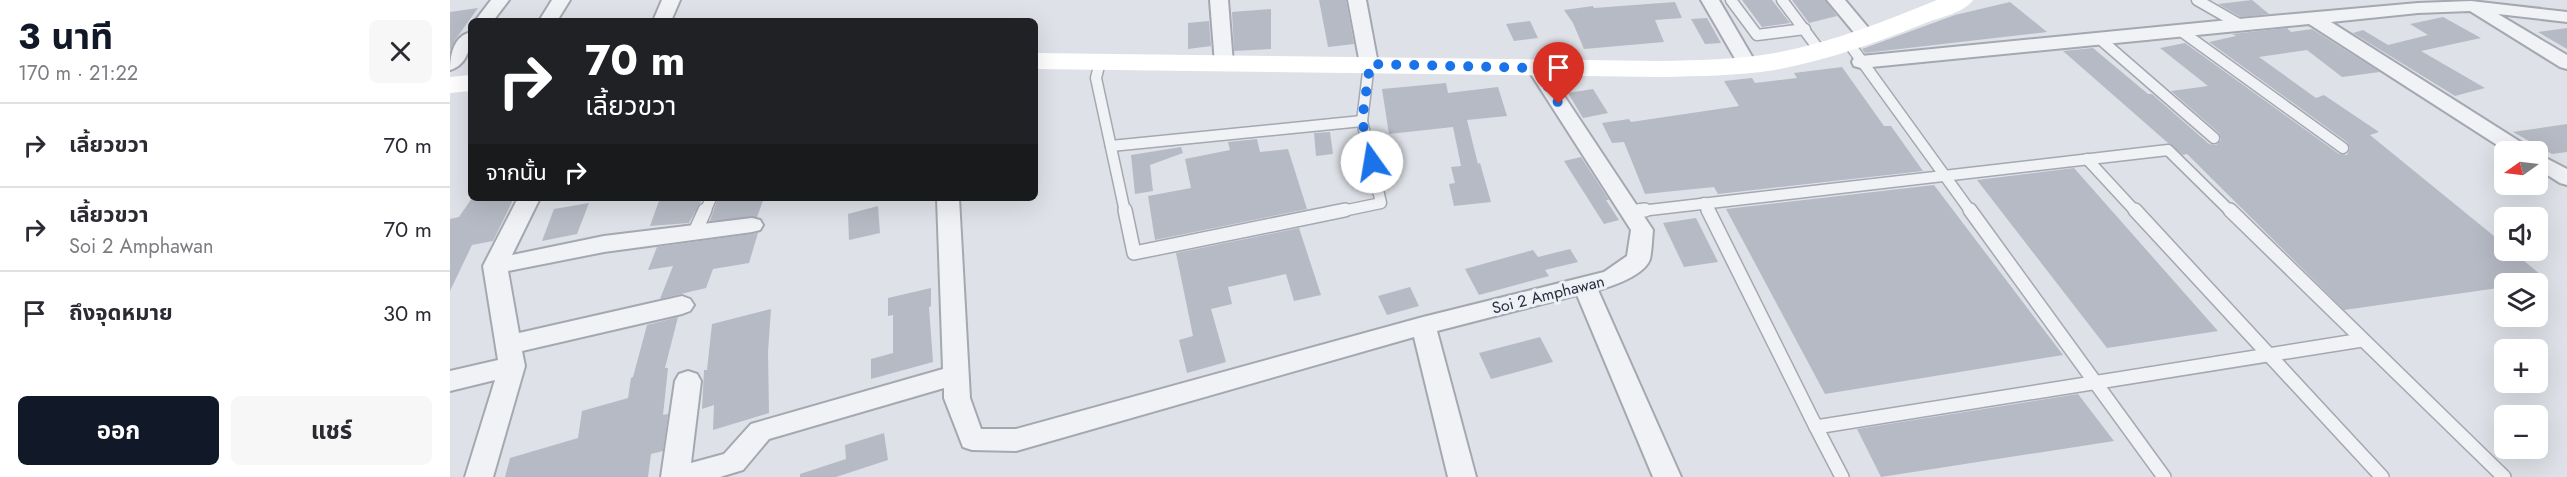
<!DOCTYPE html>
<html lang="th">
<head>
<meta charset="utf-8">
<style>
	body { margin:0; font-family:Jost,"Noto Sans Thai",sans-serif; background:#f7f7f7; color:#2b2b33; height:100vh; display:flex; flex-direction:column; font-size:22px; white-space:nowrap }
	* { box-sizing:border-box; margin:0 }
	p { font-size:20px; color:#7c7c81 }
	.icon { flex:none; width:33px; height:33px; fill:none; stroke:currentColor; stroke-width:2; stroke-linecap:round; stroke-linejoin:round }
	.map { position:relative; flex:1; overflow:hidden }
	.sheet { display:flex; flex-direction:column; background:#fff; width:450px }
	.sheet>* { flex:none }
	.hud { position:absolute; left:18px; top:18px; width:570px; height:183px; border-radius:9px; box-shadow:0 6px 24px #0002; background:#202124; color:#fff; overflow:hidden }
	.needle { width:39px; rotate:256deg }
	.buttons { position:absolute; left:2044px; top:141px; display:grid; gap:12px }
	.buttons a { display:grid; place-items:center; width:54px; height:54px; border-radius:9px; background:#fff; box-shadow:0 6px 24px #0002; font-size:30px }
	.pin { position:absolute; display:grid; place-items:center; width:51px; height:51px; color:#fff; margin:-62px -26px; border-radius:50% 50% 50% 0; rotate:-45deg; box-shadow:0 0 6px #0007 }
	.pin .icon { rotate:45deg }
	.me { position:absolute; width:66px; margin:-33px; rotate:347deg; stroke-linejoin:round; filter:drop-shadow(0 0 4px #0008) }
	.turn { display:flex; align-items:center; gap:21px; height:126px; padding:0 18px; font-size:27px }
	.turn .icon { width:78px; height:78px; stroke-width:2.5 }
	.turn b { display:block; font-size:42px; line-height:51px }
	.then { display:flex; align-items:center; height:57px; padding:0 18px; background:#0003; gap:12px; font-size:22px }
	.round { display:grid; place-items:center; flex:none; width:63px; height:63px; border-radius:9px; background:#f7f7f7 }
	.summary { display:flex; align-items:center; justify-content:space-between; height:102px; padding:0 18px }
	h1 { font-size:36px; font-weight:700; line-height:45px; color:#111827 }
	.cta { display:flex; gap:12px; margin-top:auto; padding:12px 18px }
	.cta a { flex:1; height:69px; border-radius:9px; background:#111827; color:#fff; font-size:24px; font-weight:700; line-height:69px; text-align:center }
	.cta a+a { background:#f7f7f7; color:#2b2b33 }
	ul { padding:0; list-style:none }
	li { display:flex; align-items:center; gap:18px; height:84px; padding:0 18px; border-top:2px solid #e1e1e2 }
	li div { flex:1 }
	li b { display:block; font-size:22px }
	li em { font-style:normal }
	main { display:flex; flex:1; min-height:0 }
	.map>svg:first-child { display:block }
</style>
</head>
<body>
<main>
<section class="sheet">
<div class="summary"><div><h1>3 นาที</h1><p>170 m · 21:22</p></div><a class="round"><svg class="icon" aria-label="close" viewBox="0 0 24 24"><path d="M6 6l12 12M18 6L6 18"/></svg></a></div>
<ul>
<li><svg class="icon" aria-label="right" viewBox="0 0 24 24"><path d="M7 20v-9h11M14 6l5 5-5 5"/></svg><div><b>เลี้ยวขวา</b></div><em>70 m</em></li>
<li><svg class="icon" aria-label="right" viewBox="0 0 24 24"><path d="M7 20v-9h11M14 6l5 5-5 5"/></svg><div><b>เลี้ยวขวา</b><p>Soi 2 Amphawan</p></div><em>70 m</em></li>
<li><svg class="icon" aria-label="arrive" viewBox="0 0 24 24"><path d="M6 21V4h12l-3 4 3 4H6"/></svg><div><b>ถึงจุดหมาย</b></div><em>30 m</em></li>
</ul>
<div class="cta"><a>ออก</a><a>แชร์</a></div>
</section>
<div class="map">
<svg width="2117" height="477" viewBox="0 0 2117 477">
	<rect width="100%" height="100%" fill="#dee1e7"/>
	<g fill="#b6bac4">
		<path d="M869,0H896L904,44L878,47Z"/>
		<path d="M1292,0H1322L1340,23L1312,27Z"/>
		<path d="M1342,0H1375L1387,16L1359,23Z"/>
		<path d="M1802,0L1819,14L1791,17L1768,4Z"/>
		<path d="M1225,2L1232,18L1205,20L1214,42L1134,49L1123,23L1114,10L1143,6L1144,8Z"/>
		<path d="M1560,2L1597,32L1415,53L1412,49L1505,15Z"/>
		<path d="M28,8L5,40L0,50V12Z"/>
		<path d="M821,9V49L784,51L782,12Z"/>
		<path d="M1993,17L2031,38L1971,51L2035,88L2005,96L1903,33L1913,30L1938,45L1978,35L1960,24Z"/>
		<path d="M1257,18L1271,43L1255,44L1241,19Z"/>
		<path d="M759,21L761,46L738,49V23Z"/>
		<path d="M1080,21L1088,38L1064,41L1056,24Z"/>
		<path d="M1837,28L1841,32L1862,29L1930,72L1892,77L1857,50L1809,57L1866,98L1874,95L1929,132L1920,135L2055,245V250H2061L2097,280L2055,284V287L1894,310L1737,154L1733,155L1718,143L1613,51L1643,48L1698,94H1702L1759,144L1766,145L1771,140L1769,133L1721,91L1758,86L1710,48L1735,43L1889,154L1897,155L1900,148L1897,142L1759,42L1786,36L1782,34Z"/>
		<path d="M2117,28V49L2088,32Z"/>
		<path d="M1392,67L1434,126H1441L1473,171L1268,194L1264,187L1195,194L1174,142L1162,143L1152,123L1179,119L1181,122L1289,106L1274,81L1302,78L1305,83L1347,78L1344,73Z"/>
		<path d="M996,83L998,93L1048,87L1057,116L1017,120L1028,164L1030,163L1041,202L1004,206L999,184L1005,183L1001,167L1011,166L1003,127L939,134L932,89Z"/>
		<path d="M1143,89L1158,113L1133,118L1118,93Z"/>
		<path d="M2117,124V152L2102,154L2063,132Z"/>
		<path d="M880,132L883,154L866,156L864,133Z"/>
		<path d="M807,139L810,152L838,149L857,209L705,240L698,196L741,188L735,159L780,150L778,142Z"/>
		<path d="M731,147L733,153L700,165L703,191L685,194L681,155Z"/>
		<path d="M1131,157L1159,200H1156L1169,220L1154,224L1114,161Z"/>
		<path d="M1624,168L1768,331L1657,348L1527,180Z"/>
		<path d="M1484,185L1613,355L1375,394L1276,209Z"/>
		<path d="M22,198H64L43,241L22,245L0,291V219L9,217Z"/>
		<path d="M210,198H253L239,223L200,226Z"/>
		<path d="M268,198H314L307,217L260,221Z"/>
		<path d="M139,203L127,234L92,241L104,209Z"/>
		<path d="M428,206L430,233L399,240L398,214Z"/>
		<path d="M1246,218L1268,262L1234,267L1213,223Z"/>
		<path d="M849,228L871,295L844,301L836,274L778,287L782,304L761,309L776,362L737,373L729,340L743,336L726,253Z"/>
		<path d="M308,233L299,263L263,269L256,288L210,299L223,266L198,270L207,247Z"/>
		<path d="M1120,249L1128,262L1095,270L1099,276L1029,295L1015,269L1083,250L1088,257Z"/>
		<path d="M960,287L969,306L937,315L928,296Z"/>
		<path d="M481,288V306L479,307L483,362L421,379V359L443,353V315L438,316V298Z"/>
		<path d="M321,309L318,352L319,413L263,430L264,405L252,409L254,370H257L262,324Z"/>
		<path d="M228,317L215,368H218L213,415L218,414L213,451L201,454L198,477H55L60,458L128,438L132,411L178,398L181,378L183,377L197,325Z"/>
		<path d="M1090,337L1103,362L1041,379L1029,353Z"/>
		<path d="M1628,394L1664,441L1431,477L1407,429Z"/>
		<path d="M434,433L438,460L386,477H350V474L396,459L395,445Z"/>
	</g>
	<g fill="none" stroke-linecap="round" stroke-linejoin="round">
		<g stroke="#a4a8b1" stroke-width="13">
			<g id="lane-far1">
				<path d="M1281,0L1307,35L1355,29"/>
				<path d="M1332,0L1370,51"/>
				<path d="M1747,0L1789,24"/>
				<path d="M1731,31L1893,148"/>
				<path d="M1650,39L1764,138"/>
				<path d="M1398,42L1521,212"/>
				<path d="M650,62L646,78L675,212"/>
				<path d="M661,146L912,121"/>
				<path d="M1637,159L1686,212"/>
				<path d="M1254,203L1258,212"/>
				<path d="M255,212L261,198"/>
				<path d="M888,212L931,203L912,121L919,64"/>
				<path d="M1182,212L1718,150L1781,212"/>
			</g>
		</g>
		<g stroke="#a4a8b1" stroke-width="16">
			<g id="lane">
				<path d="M675,210L684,253L895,210"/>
				<path d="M1258,210L1366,427"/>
				<path d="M1520,210L1714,477"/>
				<path d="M1685,210L1932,477"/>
				<path d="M1780,210L2054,477"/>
				<path d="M1180,212L1195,210"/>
				<path d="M245,232L255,210"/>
				<path d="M1392,477L1366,427L1912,340"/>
			</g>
		</g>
		<g stroke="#a4a8b1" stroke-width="4">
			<g id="street">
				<path d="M41,0H59L43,21H25Z"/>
				<path d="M102,0H120L107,21H89Z"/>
				<path d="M212,0H230L221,21H203Z"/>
				<path d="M760,0H778L783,64L781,68H767L765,64Z"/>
				<path d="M898,0H916L928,64L926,68H912L910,64Z"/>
				<path d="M1251,0H1269L1307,65L1305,69H1291Z"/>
				<path d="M1377,0H1395L1426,37L1423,41H1411Z"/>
				<path d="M2021,1L2117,12V22L2048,14L2117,55V69L2110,67L2020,11L1968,13L1881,22L2080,148L2083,152H2058L1859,24L1411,68L1404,66L1402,62L1404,58L1411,56L1789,19L1968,3Z"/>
				<path d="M21,32C21,47 17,65 0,70C0,54 4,36 21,32Z"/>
				<path d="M1086,62L1093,64L1203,230C1202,239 1202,250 1200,259C1195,275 1163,286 1148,290L1231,477H1203L1127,295L987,331L1026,477H998L964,337L566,451L522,450L513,447L494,398V388L319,439L293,470L283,473L270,477H211L225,381L229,374L238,371L247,374L251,381L241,463L274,454L301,424L493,369L487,198H509L520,398L531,429H566L973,317L1154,272L1177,256L1181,230L1077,68L1079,64Z"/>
				<path d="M2088,154L2117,169V185L2110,183L2088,169Z"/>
				<path d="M68,198H90L62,255L154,236L302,218L310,220L313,225L310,230L302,232L154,252L58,271L69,333L232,296L240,299L244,305L240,311L232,314L72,351L75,366L43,477H15L45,380L0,391V371L48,360L33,266Z"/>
			</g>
		</g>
		<use href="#lane-far1" stroke="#f1f2f6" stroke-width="10"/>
		<use href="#lane" stroke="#f1f2f6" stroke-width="13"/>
		<use href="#street" fill="#f1f2f6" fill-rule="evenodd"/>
		<g fill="#fff" fill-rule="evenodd">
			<path d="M1487,0H1523C1515,12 1492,17 1478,22C1429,42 1378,60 1325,70C1287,76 1248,76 1210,77L585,69V53L1210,61C1248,60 1287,60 1325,53C1381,43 1435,21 1487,0Z"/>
			<path d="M21,75V91L0,93V77Z"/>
		</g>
	</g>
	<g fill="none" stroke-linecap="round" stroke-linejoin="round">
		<path stroke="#1a73e8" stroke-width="10" stroke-dasharray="0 18" d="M922,162L912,121L920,64L1086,68L1109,104"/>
	</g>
	<g text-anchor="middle" stroke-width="6" stroke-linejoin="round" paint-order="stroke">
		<g font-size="16" fill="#282e3e" stroke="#edf0f5">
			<text transform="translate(1098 294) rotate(-14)" y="6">Soi 2 Amphawan</text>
		</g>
	</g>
</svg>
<div class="buttons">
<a><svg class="needle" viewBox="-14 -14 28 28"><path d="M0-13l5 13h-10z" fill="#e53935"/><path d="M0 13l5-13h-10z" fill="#7c7c81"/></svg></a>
<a><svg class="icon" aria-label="sound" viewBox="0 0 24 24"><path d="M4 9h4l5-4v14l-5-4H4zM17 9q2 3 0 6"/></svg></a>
<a><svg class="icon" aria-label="layers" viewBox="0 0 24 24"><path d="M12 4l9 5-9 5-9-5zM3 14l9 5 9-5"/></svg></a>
<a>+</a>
<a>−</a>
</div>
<div class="pin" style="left:1109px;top:104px;background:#d93025"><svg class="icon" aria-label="arrive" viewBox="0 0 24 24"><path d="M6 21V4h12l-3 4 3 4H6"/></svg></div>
<svg class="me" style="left:922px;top:162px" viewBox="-20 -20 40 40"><circle r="19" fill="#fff"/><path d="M0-13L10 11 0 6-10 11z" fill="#1a73e8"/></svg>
<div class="hud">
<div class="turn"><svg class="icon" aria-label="right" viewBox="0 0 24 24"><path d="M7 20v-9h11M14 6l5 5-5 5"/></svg><div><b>70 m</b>เลี้ยวขวา</div></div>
<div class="then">จากนั้น<svg class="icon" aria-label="right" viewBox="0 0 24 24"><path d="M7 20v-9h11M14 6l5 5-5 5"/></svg></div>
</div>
</div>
</main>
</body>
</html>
